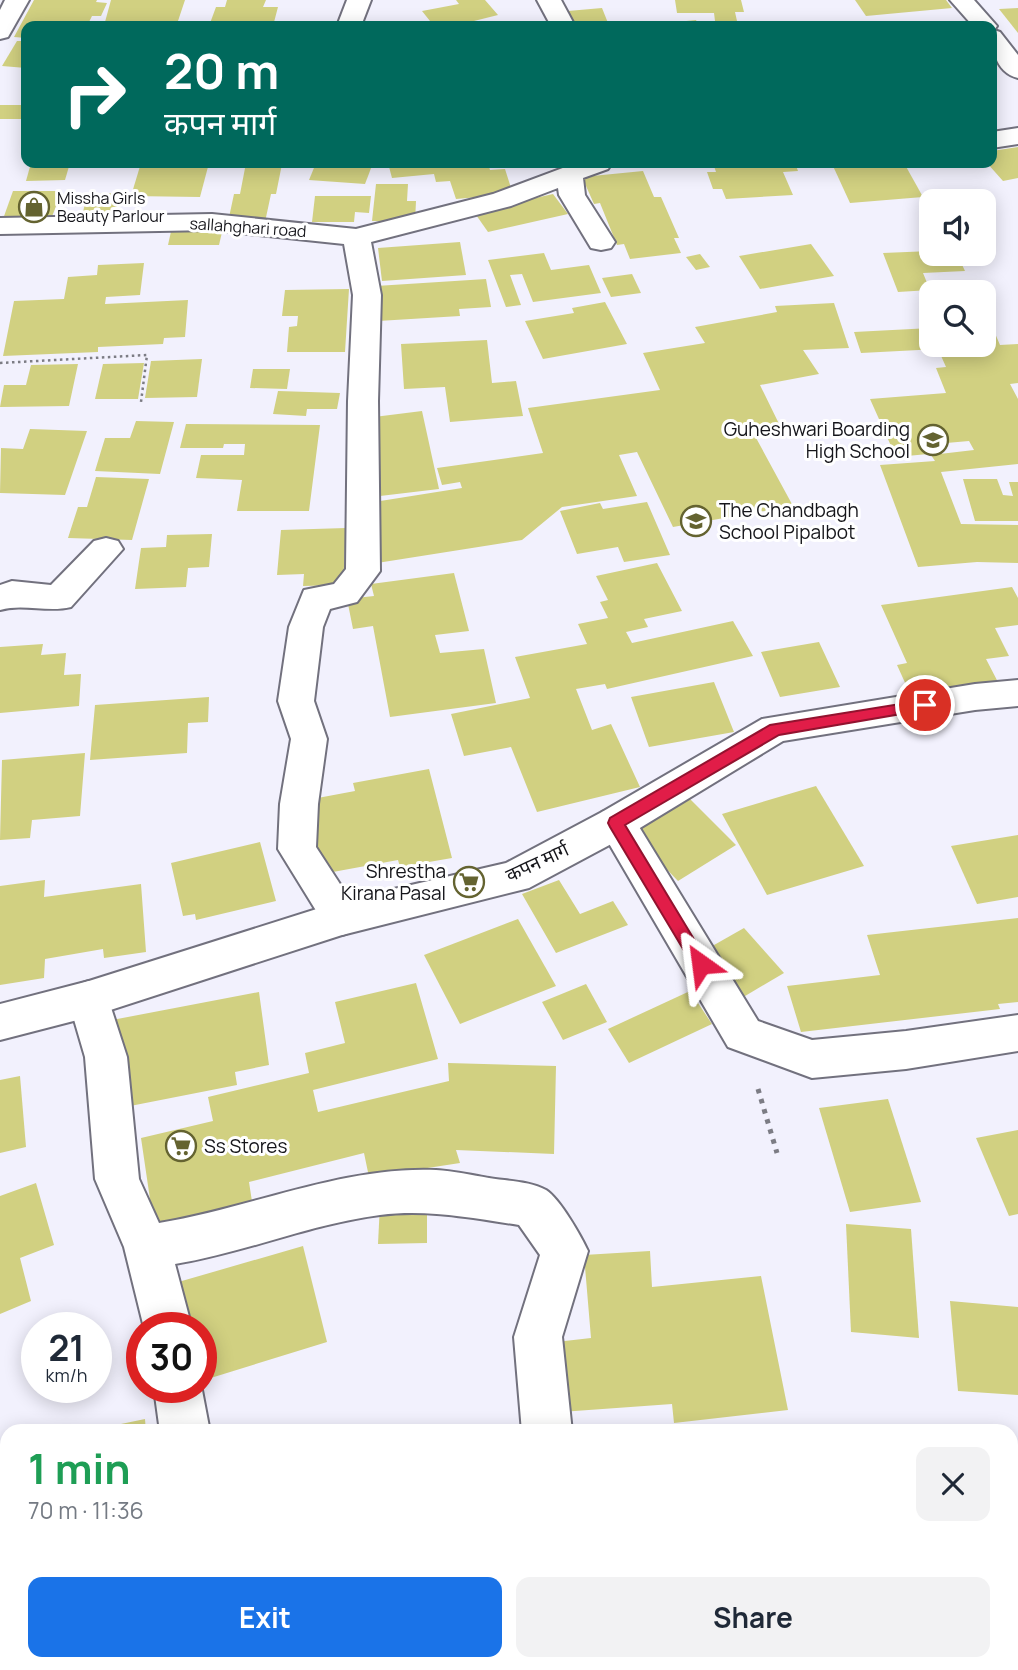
<!DOCTYPE html>
<html lang="en">
<head>
<meta charset="utf-8">
<style>
	body { margin:0; font-family:Manrope,"Noto Sans Devanagari",sans-serif; background:#f2f2f3; color:#1f2937; height:100vh; display:flex; flex-direction:column; font-size:26px; white-space:nowrap }
	* { box-sizing:border-box; margin:0 }
	p { font-size:23px; color:#747a83 }
	.icon { flex:none; width:38px; height:38px; fill:none; stroke:currentColor; stroke-width:2; stroke-linecap:round; stroke-linejoin:round }
	.map { position:relative; flex:1; overflow:hidden }
	.details { position:absolute; left:0px; top:1424px; width:1018px; height:247px; display:flex; flex-direction:column; background:#fff; border-radius:21px 21px 0 0; box-shadow:0 4px 18px #0003 }
	.details>* { flex:none }
	.banner { position:absolute; left:21px; top:21px; width:976px; height:147px; border-radius:14px; box-shadow:0 4px 18px #0003; background:#00695c; color:#fff; overflow:hidden }
	.buttons { position:absolute; left:919px; top:189px; display:grid; gap:14px }
	.buttons a { display:grid; place-items:center; width:77px; height:77px; border-radius:14px; background:#fff; box-shadow:0 4px 18px #0003; font-size:35px }
	.speed { position:absolute; left:21px; top:1312px; display:flex; gap:14px; font-size:35px; font-weight:700; text-align:center }
	.speed>* { display:grid; place-content:center; width:91px; height:91px; border-radius:50%; background:#fff; box-shadow:0 4px 18px #0003; line-height:1 }
	.speed small { font-size:18px; font-weight:400 }
	.speed .limit { border:10px solid #d22; background:#fff; color:#111 }
	.pin { position:absolute; display:grid; place-items:center; width:60px; height:60px; color:#fff; margin:-30px; border:4px solid #fff; border-radius:50%; box-shadow:0 2px 7px #0007 }
	.me { position:absolute; width:77px; margin:-38px; rotate:329deg; stroke-linejoin:round; filter:drop-shadow(0 0 5px #0008) }
	.turn { display:flex; align-items:center; gap:24px; height:147px; padding:0 28px; font-size:32px }
	.turn .icon { width:91px; height:91px; stroke-width:2.5 }
	.turn b { display:block; font-size:49px; line-height:60px }
	.round { display:grid; place-items:center; flex:none; width:74px; height:74px; border-radius:14px; background:#f2f2f3 }
	.overview { display:flex; align-items:center; justify-content:space-between; height:119px; padding:0 28px }
	h1 { font-size:42px; font-weight:700; line-height:52px; color:#1e9e55 }
	.primary-button { display:flex; gap:14px; margin-top:auto; padding:14px 28px }
	.primary-button a { flex:1; height:80px; border-radius:14px; background:#1a73e8; color:#fff; font-size:28px; font-weight:700; line-height:80px; text-align:center }
	.primary-button a+a { background:#f2f2f3; color:#1f2937 }
	.map>svg:first-child { display:block }
</style>
</head>
<body>
<div class="map">
<svg width="1018" height="1670" viewBox="0 0 1018 1670">
	<rect width="100%" height="100%" fill="#f2f1fd"/>
	<g fill="#d1d081">
		<path d="M34,0H97L96,2L107,3L101,16H92L87,26H26V38L14,37Z"/>
		<path d="M111,0H185L177,24L105,22Z"/>
		<path d="M227,0H266L263,7H278L273,26H209L216,7H225Z"/>
		<path d="M456,0H485L498,15L454,26H434L422,11L459,4Z"/>
		<path d="M675,0H741L744,12H735L737,21H715L714,13H677Z"/>
		<path d="M855,0H946L952,8L866,16Z"/>
		<path d="M602,8L608,23L574,25L568,11Z"/>
		<path d="M1018,8V33L999,9Z"/>
		<path d="M696,20L699,26H657V24Z"/>
		<path d="M17,41H26V68L2,66Z"/>
		<rect x="0" y="105" width="26" height="14"/>
		<path d="M1018,147V178L1003,181L987,163H992V151Z"/>
		<path d="M31,163H70L65,180L26,181Z"/>
		<path d="M141,163H209L200,197L131,196Z"/>
		<path d="M246,163L282,164L276,194H271L265,222H228L234,194H240Z"/>
		<path d="M316,163H373L365,184L309,180Z"/>
		<path d="M388,163H488L490,170L505,169L513,194L456,199L450,181L436,182L434,174L392,178Z"/>
		<path d="M713,163H795L798,171L783,172L793,195L726,199L722,189H713L707,172H716Z"/>
		<path d="M879,163H904L923,197L850,203L833,166Z"/>
		<path d="M643,171L654,197H661L679,238H674L681,253L630,259L624,244L617,245L600,203L594,204L582,177Z"/>
		<path d="M376,184H408L407,201H416L415,222L372,221Z"/>
		<path d="M13,191H62L51,219H3Z"/>
		<path d="M121,193L113,220L81,221L87,194Z"/>
		<path d="M553,194L568,214L488,232L474,212Z"/>
		<path d="M315,196H371L369,213L355,212L354,222H312Z"/>
		<path d="M172,227L223,228L219,245H168Z"/>
		<path d="M460,242L466,275L382,281L378,248Z"/>
		<path d="M811,244L834,276L760,289L739,256Z"/>
		<path d="M931,251V254H957L965,271L923,273L930,290L898,292L883,253Z"/>
		<path d="M544,253L551,270L589,265L601,293L533,302L522,274L510,275L521,305L506,307L488,260Z"/>
		<path d="M700,254L710,267L696,270L686,257Z"/>
		<path d="M144,263L140,295L106,297L105,304L188,300L185,337L164,338L163,344L98,347V352L3,356L14,301L64,299L68,277L97,275L98,265Z"/>
		<path d="M632,274L641,293L611,297L602,278Z"/>
		<path d="M486,279L491,307L459,309L460,316L378,321L376,286Z"/>
		<path d="M349,289L345,352H287L289,327L297,326L298,316H282L285,290Z"/>
		<path d="M605,302L627,344L543,359L525,321L574,313L572,308Z"/>
		<path d="M834,303L849,348L803,350L819,374L760,385L783,432L755,436L793,506L673,527L637,452L619,455L637,496L562,507L522,540L377,563L374,502L462,488L460,482L442,485L437,468L543,453L528,408L660,390L643,353L705,343L695,327L777,312L775,306Z"/>
		<path d="M931,328V345H984V331H994L1000,345L1018,344V383L1010,384L1018,399V464L941,472L961,524L1018,525V563L977,562L918,567L880,465L935,461L931,455L974,450L969,441L935,444L939,453L896,457L870,399L946,393L936,368L946,367L938,349L861,353L854,332Z"/>
		<path d="M487,340L492,383L516,381L523,416L450,422L445,387L404,389L401,344Z"/>
		<path d="M202,359L197,397L145,398L151,361Z"/>
		<path d="M144,363L138,399H95L103,364Z"/>
		<path d="M78,364L69,406L0,407L4,385H26L31,365Z"/>
		<path d="M253,369H290L287,389L250,388Z"/>
		<path d="M278,391L340,393L337,409H307L306,416L273,414Z"/>
		<path d="M422,411L439,489L380,496L366,418Z"/>
		<path d="M136,421L174,422L160,474L95,471L105,438H130Z"/>
		<path d="M186,424L320,425L309,511H237L242,480L196,478L201,455H244L245,444H224L223,448H180Z"/>
		<path d="M30,429L87,431L65,495L0,493L1,448L23,449Z"/>
		<path d="M96,477L149,479L132,540L68,538L78,507H87Z"/>
		<path d="M963,479H997L1003,495L1013,496L1009,482H1018V521H975Z"/>
		<path d="M647,502L670,555L624,562L618,547L577,554L560,511L600,503L603,509Z"/>
		<path d="M346,528L343,585L303,586L304,574L277,575L281,530Z"/>
		<path d="M212,534L209,567L188,568L186,587L135,589L141,548L166,547L167,535Z"/>
		<path d="M657,563L682,611L644,619L648,627L626,632L632,643L733,621L753,656L607,689L605,684L576,689L592,730L611,724L640,787L537,812L511,747L464,756L451,714L530,698L515,657L587,644L578,624L608,618L600,602L608,600L596,576Z"/>
		<path d="M454,573L469,631L435,635L440,653L484,649L496,703L390,717L373,626L353,629L347,599L374,596L371,584Z"/>
		<path d="M1012,587L1018,598V625L995,628L1009,656L986,659L1000,686L912,698L897,665L907,663L881,605Z"/>
		<path d="M819,642L840,687L780,697L761,652Z"/>
		<path d="M43,644L41,655L66,653L64,675L81,674L79,706L0,713V647Z"/>
		<path d="M714,682L734,732L649,747L631,697Z"/>
		<path d="M209,697L208,722L188,723L187,753L90,760L95,705Z"/>
		<path d="M85,753L80,816L32,820L30,838L0,840L2,760Z"/>
		<path d="M429,769L452,858L400,867L398,860L322,874L307,800L355,791L353,783Z"/>
		<path d="M816,786L864,866L767,895L722,814Z"/>
		<path d="M690,799L736,845L678,881L632,833Z"/>
		<path d="M1018,835V897L977,904L951,846Z"/>
		<path d="M260,842L276,901L196,920L195,914L183,916L171,863Z"/>
		<path d="M45,880L44,897L141,884L146,952L104,958L103,949L45,959L44,978L0,985V886Z"/>
		<path d="M559,880L580,914L613,901L628,925L556,953L522,894Z"/>
		<path d="M1018,918V1002L998,1004L1000,1009L801,1032L787,986L880,975L867,935Z"/>
		<path d="M518,919L556,986L460,1024L424,955Z"/>
		<path d="M744,928L784,973L740,999L700,953Z"/>
		<path d="M416,983L438,1059L313,1090L318,1112L449,1081L448,1063L556,1066L554,1154L456,1150L460,1163L369,1177L364,1153L249,1182L253,1208L155,1233L141,1138L213,1121L208,1097L309,1073L305,1053L345,1043L335,1002Z"/>
		<path d="M586,984L607,1022L563,1040L542,1002Z"/>
		<path d="M690,991L712,1024L629,1063L608,1029Z"/>
		<path d="M259,992L269,1065L235,1072L237,1085L120,1108L112,1020Z"/>
		<path d="M20,1076L26,1147L0,1153V1080Z"/>
		<path d="M888,1099L921,1202L850,1212L819,1108Z"/>
		<path d="M1018,1130V1214L1009,1216L976,1138Z"/>
		<path d="M36,1183L54,1245L20,1258L31,1301L0,1314V1196Z"/>
		<path d="M427,1203V1243L378,1244L380,1204Z"/>
		<path d="M846,1224L911,1229L919,1338L851,1332Z"/>
		<path d="M303,1246L327,1342L201,1381V1328H177L168,1285Z"/>
		<path d="M650,1251L652,1287L761,1276L788,1410L674,1423L672,1404L561,1412L556,1342L591,1338L584,1255Z"/>
		<path d="M950,1301L1018,1307V1395L958,1391Z"/>
		<path d="M145,1419L146,1432H92V1430Z"/>
		<path d="M1012,1477L1018,1478V1629H1012Z"/>
	</g>
	<g fill="none" stroke-linecap="round" stroke-linejoin="round">
		<g stroke="#72717e" stroke-width="4">
			<g id="minor">
				<path d="M5,0H29L8,37L0,39V10Z"/>
				<path d="M347,0H371L361,26H337Z"/>
				<path d="M537,0H561L575,26H551Z"/>
				<path d="M1018,128V144L992,148V132Z"/>
				<path d="M576,163H612L608,169L583,178L585,195L615,242L611,248L601,250L591,248L559,195L558,188L511,206L371,242L381,295L378,401L380,571L357,602L330,609L323,627L314,701L327,739L318,804L316,847L362,918L356,930L342,935L328,930L278,849L280,804L291,739L278,701L289,627L304,590L334,584L346,569L348,401L353,295L344,244L212,230L0,234V218L212,214L356,229L493,194Z"/>
				<path d="M106,538L118,541L123,549L71,607C47,613 24,603 0,610V585L12,581L51,585L94,541Z"/>
				<path d="M616,808L630,812L758,1021L812,1040L906,1031L1018,1015V1051L906,1069L812,1078L728,1047L597,823L602,812Z"/>
				<path d="M89,981L104,986L127,1057L139,1179L159,1223C251,1208 342,1166 436,1170C454,1171 472,1175 489,1178C507,1181 530,1181 546,1190C560,1199 581,1236 588,1251L562,1337L572,1432H522L514,1337L540,1255L519,1225C472,1218 427,1209 380,1215C310,1224 244,1253 175,1264L192,1328H144L124,1247L95,1179L85,1057L68,999L74,986Z"/>
				<path d="M201,1385L210,1432H160L154,1388H201Z"/>
				<path d="M7,1571V1623L0,1625V1573Z"/>
				<path d="M617,1664H672L674,1670H620Z"/>
			</g>
		</g>
		<g stroke="#72717e" stroke-width="4">
			<g id="tertiary">
				<path d="M950,0H974L997,26L994,30L1000,32L1018,55V78C994,72 992,47 992,26H973Z"/>
				<path d="M1018,680V706L975,710L783,741L630,834L529,888L342,935L89,1017L0,1040V1004L89,981L342,901L506,863L602,812L762,719L975,684Z"/>
			</g>
		</g>
		<path stroke="#7c7c84" stroke-width="2.5" stroke-dasharray="2.5 3.5" stroke-linecap="butt" d="M0,363L147,355L141,402"/>
		<path stroke="#7c7c84" stroke-width="5" stroke-dasharray="4.5 6" stroke-linecap="butt" d="M758,1089L777,1153"/>
		<use href="#minor" fill="#fff" fill-rule="evenodd"/>
		<use href="#tertiary" fill="#fff" fill-rule="evenodd"/>
	</g>
	<path fill="#e11d48" stroke="#92132f" stroke-width="2" d="M925,700L933,705L930,709L779,735L625,825L709,964L707,969L701,971L695,969L610,827L608,823L610,818L770,725Z"/>
	<defs>
		<g id="shop-ring" transform="scale(1.575)"><circle r="9.5" fill="#fff" stroke="#646330" stroke-width="1.5"/><path d="M-5-2.5h2.3a2.7 3.5 0 0 1 5.4 0H5L5.5 6h-11ZM-1.5-2.5h3a1.5 2.3 0 0 0-3 0Z" fill="#646330"/></g>
		<g id="school-ring" transform="scale(1.575)"><circle r="9.5" fill="#fff" stroke="#646330" stroke-width="1.5"/><path d="M0-5L7-2L0 1L-7-2ZM-4 1L0 2.5L4 1V4Q0 6-4 4Z" fill="#646330"/></g>
		<g id="supermarket-ring" transform="scale(1.575)"><circle r="9.5" fill="#fff" stroke="#646330" stroke-width="1.5"/><path d="M-6-5.5h2.5l.6 2H6L4.5 2H-2.5L-4.4-4H-6ZM-1.5 3.2a1.3 1.3 0 1 0 .1 0ZM3 3.2a1.3 1.3 0 1 0 .1 0Z" fill="#646330"/></g>
	</defs>
	<g fill-rule="evenodd">
		<use href="#shop-ring" x="34" y="207"/>
		<use href="#school-ring" x="933" y="440"/>
		<use href="#school-ring" x="696" y="521"/>
		<use href="#supermarket-ring" x="469" y="882"/>
		<use href="#supermarket-ring" x="181" y="1146"/>
	</g>
	<g text-anchor="middle" stroke-width="6" stroke-linejoin="round" paint-order="stroke">
		<g font-size="16" fill="#15151a" stroke="#fff" text-anchor="start">
			<text x="57" y="204">Missha Girls<tspan x="57" dy="18">Beauty Parlour</tspan></text>
		</g>
		<g font-size="16" fill="#15151a" stroke="#fff">
			<text transform="translate(248 227) rotate(4)" y="6">sallahghari road</text>
		</g>
		<g font-size="19" fill="#15151a" stroke="#fff" text-anchor="end">
			<text x="910" y="436">Guheshwari Boarding<tspan x="910" dy="22">High School</tspan></text>
			<text x="719" y="517" text-anchor="start">The Chandbagh<tspan x="719" dy="22">School Pipalbot</tspan></text>
			<text x="446" y="878">Shrestha<tspan x="446" dy="22">Kirana Pasal</tspan></text>
			<text x="204" y="1153" text-anchor="start">Ss Stores</text>
		</g>
		<g font-size="19" fill="#15151a" stroke="#fff">
			<text transform="translate(537 862) rotate(-25)" y="7">कपन मार्ग</text>
		</g>
	</g>
</svg>
<div class="buttons">
<a><svg class="icon" aria-label="sound" viewBox="0 0 24 24"><path d="M4 9h4l5-4v14l-5-4H4zM17 9q2 3 0 6"/></svg></a>
<a><svg class="icon" aria-label="search" viewBox="0 0 24 24"><circle cx="10" cy="10" r="6"/><path d="M15 15l6 6"/></svg></a>
</div>
<div class="speed"><div>21<small>km/h</small></div><div class="limit">30</div></div>
<div class="pin" style="left:925px;top:705px;background:#d93025"><svg class="icon" aria-label="arrive" viewBox="0 0 24 24"><path d="M6 21V4h12l-3 4 3 4H6"/></svg></div>
<svg class="me" style="left:701px;top:964px" viewBox="-20 -20 40 40"><path d="M0-17L14 15 0 8-14 15z" fill="#e11d48" stroke="#fff" stroke-width="4"/></svg>
<div class="banner">
<div class="turn"><svg class="icon" aria-label="right" viewBox="0 0 24 24"><path d="M7 20v-9h11M14 6l5 5-5 5"/></svg><div><b>20 m</b>कपन मार्ग</div></div>
</div>
<section class="details">
<div class="overview"><div><h1>1 min</h1><p>70 m · 11:36</p></div><a class="round"><svg class="icon" aria-label="close" viewBox="0 0 24 24"><path d="M6 6l12 12M18 6L6 18"/></svg></a></div>
<div class="primary-button"><a>Exit</a><a>Share</a></div>
</section>
</div>
</body>
</html>
